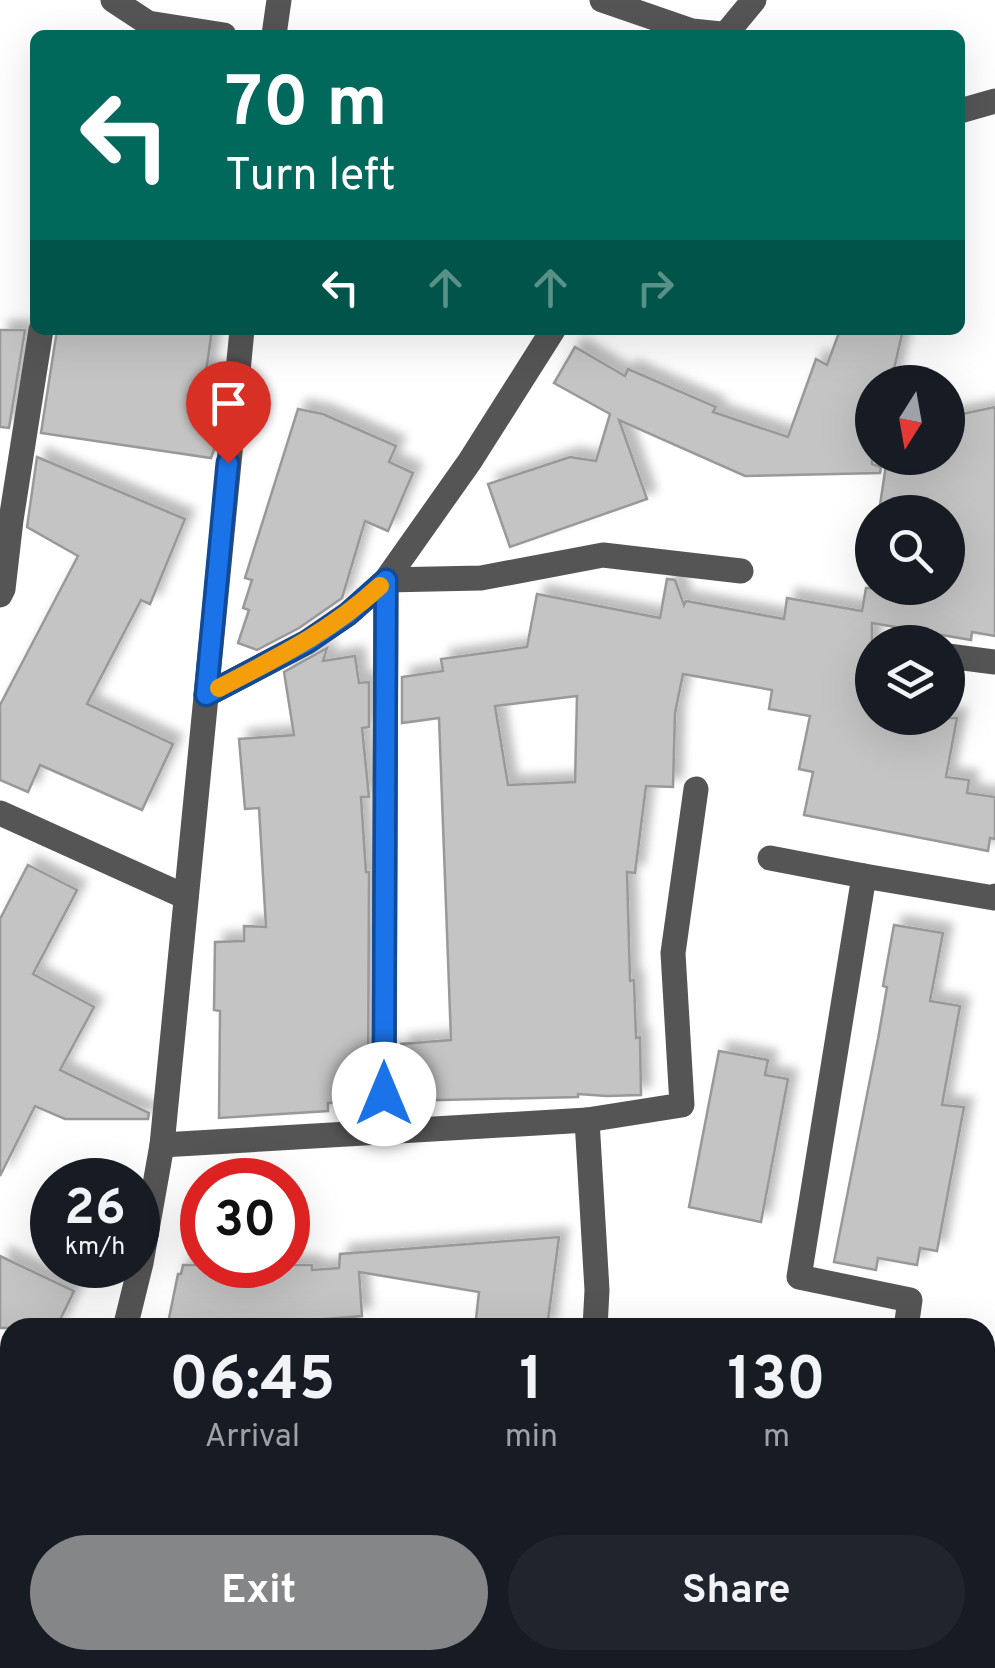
<!DOCTYPE html>
<html lang="en">
<head>
<meta charset="utf-8">
<style>
	body { margin:0; font-family:Overpass,sans-serif; background:#20242c; color:#f1f3f6; height:100vh; display:flex; flex-direction:column; font-size:38px; white-space:nowrap }
	* { box-sizing:border-box; margin:0 }
	p { font-size:32px; color:#9ea1a6 }
	.icon { flex:none; width:55px; height:55px; fill:none; stroke:currentColor; stroke-width:2; stroke-linecap:round; stroke-linejoin:round }
	.map { position:relative; flex:1; overflow:hidden }
	.drawer { position:absolute; left:0px; top:1318px; width:995px; height:352px; display:flex; flex-direction:column; background:#171b24; border-radius:30px 30px 0 0; box-shadow:0 10px 40px #0002 }
	.drawer>* { flex:none }
	.hud { position:absolute; left:30px; top:30px; width:935px; height:305px; border-radius:15px; box-shadow:0 10px 40px #0002; background:#00695c; color:#fff; overflow:hidden }
	.needle { width:65px; rotate:191deg }
	.tools { position:absolute; left:855px; top:365px; display:grid; gap:20px }
	.tools a { display:grid; place-items:center; width:110px; height:110px; border-radius:50%; background:#171b24; box-shadow:0 10px 40px #0002; font-size:50px }
	.speed { position:absolute; left:30px; top:1158px; display:flex; gap:20px; font-size:50px; font-weight:700; text-align:center }
	.speed>* { display:grid; place-content:center; width:130px; height:130px; border-radius:50%; background:#171b24; box-shadow:0 10px 40px #0002; line-height:1 }
	.speed small { font-size:25px; font-weight:400 }
	.speed .limit { border:15px solid #d22; background:#fff; color:#111 }
	.pin { position:absolute; display:grid; place-items:center; width:85px; height:85px; color:#fff; margin:-102px -42px; border-radius:50% 50% 50% 0; rotate:-45deg; box-shadow:0 0 10px #0007 }
	.pin .icon { rotate:45deg }
	.me { position:absolute; width:110px; margin:-55px; rotate:0deg; stroke-linejoin:round; filter:drop-shadow(0 0 8px #0008) }
	.turn { display:flex; align-items:center; gap:35px; height:210px; padding:0 30px; font-size:45px }
	.turn .icon { width:130px; height:130px; stroke-width:2.5 }
	.turn b { display:block; font-size:70px; line-height:85px }
	.lanes { display:flex; align-items:center; height:95px; padding:0 30px; background:#0003; justify-content:center; gap:50px; direction:ltr }
	.lanes .off { opacity:.35 }
	.eta { display:flex; justify-content:space-evenly; align-items:center; height:170px; text-align:center }
	.eta b { font-size:60px; font-weight:700; line-height:70px }
	.cta { display:flex; gap:20px; margin-top:auto; padding:20px 30px }
	.cta a { flex:1; height:115px; border-radius:60px; background:#858687; color:#fff; font-size:40px; font-weight:700; line-height:115px; text-align:center }
	.cta a+a { background:#20242c; color:#f1f3f6 }
	.map>svg:first-child { display:block }
</style>
</head>
<body>
<div class="map">
<svg width="995" height="1668" viewBox="0 0 995 1668">
	<defs>
		<filter id="shadow"><feDropShadow dx="9" dy="-9" stdDeviation="5" flood-color="#0004"/></filter>
	</defs>
	<rect width="100%" height="100%" fill="#fff"/>
	<g fill="#c4c4c4" stroke="#999" stroke-width="2.5" fill-rule="evenodd" filter="url(#shadow)">
		<path d="M0,330H25L9,428L0,427Z"/>
		<path d="M57,330H212L203,393L219,395L214,450L211,458L41,433Z"/>
		<path d="M840,330H903L891,382H872V464L881,467L880,473L745,476L619,420L647,499L510,547L488,484L570,457L596,461L610,414L554,383L575,347L625,376L628,369L716,407L713,412L788,437L816,359L827,365Z"/>
		<path d="M995,407V636L972,632L971,640L872,623V718H957L946,777L969,780L967,793L995,797V839L990,838L988,851L804,815L813,772L799,769L810,716L769,709L772,690L683,674L675,713L673,787L646,786L635,873L627,872L630,981L634,980L636,1038L640,1037L641,1095L607,1096L578,1094V1097L400,1101L401,1044L451,1040L439,718L402,723V677L443,671L441,659L527,647L537,594L660,618L667,579L675,580L684,605L686,601L784,619L787,598L862,611L866,588H948V512H879L887,458H948V417ZM577,696L575,782L508,785L495,706Z"/>
		<path d="M298,409L323,414L396,446L389,462L413,473L388,531L365,521L342,598L299,628L257,650L238,643L249,610L243,608L252,580L245,578Z"/>
		<path d="M37,457L185,519L150,604L141,600L87,704L173,744L142,810L40,765L28,792L0,780V705L78,556L27,527Z"/>
		<path d="M327,648L323,661L355,656L359,683L369,682V727L362,728L369,797H361L366,872H369L368,1102L328,1103V1111L219,1118L220,1011L214,1010L215,942L244,941V926L266,927L259,808L245,809L239,739L294,735L284,672Z"/>
		<path d="M28,865L77,890L33,974L94,1007L60,1070L149,1113L148,1119H65L35,1106L0,1176V919Z"/>
		<path d="M894,925L943,933L930,1001L960,1006L942,1105L964,1107L937,1251L920,1248L917,1265L878,1258L876,1270L834,1262L878,1039L887,987L883,986Z"/>
		<path d="M719,1051L768,1060L765,1075L788,1079L761,1222L689,1207Z"/>
		<path d="M559,1237L547,1328H475L479,1292L359,1272L362,1316L218,1328H167L178,1274H181L183,1265H312V1270L339,1268L340,1254Z"/>
		<path d="M0,1256L74,1291L56,1328H0Z"/>
	</g>
	<g fill="none" stroke-linecap="round" stroke-linejoin="round">
		<g stroke="#555" stroke-width="25">
			<path d="M113,0L148,23L224,35"/>
			<path d="M602,0L692,31L731,35"/>
			<path d="M274,35L279,0"/>
			<path d="M725,35L754,0"/>
			<path d="M960,111L995,101"/>
			<path d="M0,595L3,589L11,520L41,330"/>
			<path d="M948,656L995,662"/>
			<path d="M206,695L307,642L348,614L386,580L470,461L553,330"/>
			<path d="M0,813L186,897"/>
			<path d="M770,858L864,876"/>
			<path d="M587,1120L682,1105L673,953L696,789"/>
			<path d="M384,1133L386,580L481,578L603,555L741,571"/>
			<path d="M162,1145L587,1120L597,1290L595,1328"/>
			<path d="M125,1328L141,1263L162,1145L242,330"/>
			<path d="M906,1328L910,1300L799,1277L864,876L994,898L995,896"/>
			<path d="M0,1556L10,1540"/>
			<path d="M152,1660L154,1668"/>
			<path d="M560,1668L561,1660"/>
			<path d="M847,1668L848,1660"/>
		</g>
	</g>
	<g fill="none" stroke-linecap="round" stroke-linejoin="round">
		<g stroke="#114b97" stroke-width="25">
			<path id="route" d="M228,463L206,695L307,642L348,614L386,580L384,1094"/>
		</g>
		<use href="#route" stroke="#1a73e8" stroke-width="18"/>
		<path stroke="#f59e0b" stroke-width="18" d="M219,688C280,656 328,633 380,586"/>
	</g>
</svg>
<div class="tools">
<a><svg class="needle" viewBox="-14 -14 28 28"><path d="M0-13l5 13h-10z" fill="#e53935"/><path d="M0 13l5-13h-10z" fill="#9ea1a6"/></svg></a>
<a><svg class="icon" aria-label="search" viewBox="0 0 24 24"><circle cx="10" cy="10" r="6"/><path d="M15 15l6 6"/></svg></a>
<a><svg class="icon" aria-label="layers" viewBox="0 0 24 24"><path d="M12 4l9 5-9 5-9-5zM3 14l9 5 9-5"/></svg></a>
</div>
<div class="speed"><div>26<small>km/h</small></div><div class="limit">30</div></div>
<div class="pin" style="left:228px;top:463px;background:#d93025"><svg class="icon" aria-label="arrive" viewBox="0 0 24 24"><path d="M6 21V4h12l-3 4 3 4H6"/></svg></div>
<svg class="me" style="left:384px;top:1094px" viewBox="-20 -20 40 40"><circle r="19" fill="#fff"/><path d="M0-13L10 11 0 6-10 11z" fill="#1a73e8"/></svg>
<div class="hud">
<div class="turn"><svg class="icon" aria-label="left" viewBox="0 0 24 24"><path d="M17 20v-9H6M10 6l-5 5 5 5"/></svg><div><b>70 m</b>Turn left</div></div>
<div class="lanes"><svg class="icon" aria-label="left" viewBox="0 0 24 24"><path d="M17 20v-9H6M10 6l-5 5 5 5"/></svg><svg class="icon off" aria-label="ahead" viewBox="0 0 24 24"><path d="M12 20V5M6 11l6-6 6 6"/></svg><svg class="icon off" aria-label="ahead" viewBox="0 0 24 24"><path d="M12 20V5M6 11l6-6 6 6"/></svg><svg class="icon off" aria-label="right" viewBox="0 0 24 24"><path d="M7 20v-9h11M14 6l5 5-5 5"/></svg></div>
</div>
<section class="drawer">
<div class="eta">
<div><b>06:45</b><p>Arrival</p></div>
<div><b>1</b><p>min</p></div>
<div><b>130</b><p>m</p></div>
</div>
<div class="cta"><a>Exit</a><a>Share</a></div>
</section>
</div>
</body>
</html>
